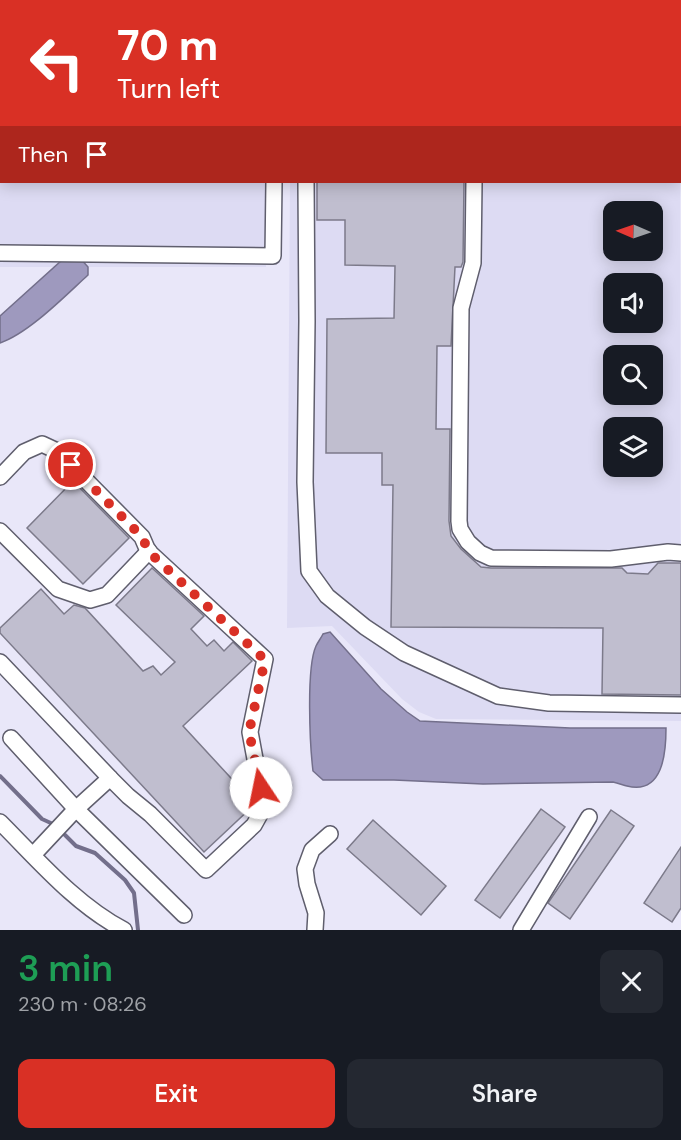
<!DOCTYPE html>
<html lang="en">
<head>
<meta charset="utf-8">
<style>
	body { margin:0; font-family:"DM Sans",sans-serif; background:#242831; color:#f1f3f6; height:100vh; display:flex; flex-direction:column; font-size:22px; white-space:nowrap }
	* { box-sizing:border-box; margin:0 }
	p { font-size:20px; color:#9ea1a6 }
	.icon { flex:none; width:33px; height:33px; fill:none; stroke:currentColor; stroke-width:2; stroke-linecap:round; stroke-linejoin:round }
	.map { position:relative; height:930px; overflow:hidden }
	.drawer { display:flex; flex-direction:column; background:#171b24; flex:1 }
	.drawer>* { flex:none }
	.top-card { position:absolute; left:0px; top:0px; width:681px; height:183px; box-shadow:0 3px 15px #0003; background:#d93025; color:#fff; overflow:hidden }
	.needle { width:39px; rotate:272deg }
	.buttons { position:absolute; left:603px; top:201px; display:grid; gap:12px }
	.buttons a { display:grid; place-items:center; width:60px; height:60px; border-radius:12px; background:#171b24; box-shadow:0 3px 15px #0003; font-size:30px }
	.pin { position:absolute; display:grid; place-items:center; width:51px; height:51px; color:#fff; margin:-26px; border:3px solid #fff; border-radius:50%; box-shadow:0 2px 6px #0007 }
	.me { position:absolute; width:66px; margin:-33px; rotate:349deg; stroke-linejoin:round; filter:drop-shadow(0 0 4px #0008) }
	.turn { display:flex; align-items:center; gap:21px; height:126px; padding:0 18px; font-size:27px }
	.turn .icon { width:78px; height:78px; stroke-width:2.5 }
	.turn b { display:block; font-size:42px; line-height:51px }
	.then { display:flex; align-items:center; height:57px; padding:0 18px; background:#0003; gap:12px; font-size:22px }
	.round { display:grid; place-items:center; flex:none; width:63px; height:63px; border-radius:12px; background:#242831 }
	.head { display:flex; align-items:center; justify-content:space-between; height:102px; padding:0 18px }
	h1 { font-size:36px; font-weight:600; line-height:45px; color:#1e9e55 }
	.primary-button { display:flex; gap:12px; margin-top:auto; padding:12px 18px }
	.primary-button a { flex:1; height:69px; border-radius:12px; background:#d93025; color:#fff; font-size:24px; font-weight:600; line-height:69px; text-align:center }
	.primary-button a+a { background:#242831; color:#f1f3f6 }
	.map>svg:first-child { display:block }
</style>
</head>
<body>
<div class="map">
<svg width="681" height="930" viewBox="0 0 681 930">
	<rect width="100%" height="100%" fill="#e9e7f9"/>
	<g fill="#dddbf3" fill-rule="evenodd">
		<path d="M107,0H681L680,2Z"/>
		<path d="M0,41H2V182H267L266,267H0Z"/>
		<path d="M680,49L681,721L436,719L419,712L402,699L332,626L287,628L290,182H680ZM614,212H652V250H614ZM614,284H652V322H614ZM614,356H652V394H614ZM614,428H652V466H614Z"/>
	</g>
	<g fill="#9e99be" stroke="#736f8b" stroke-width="1.5">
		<path d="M79,257L88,267V275C65,296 29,333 0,343V316L61,261Z"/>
		<path d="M330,632L381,689L407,712L420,721L570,728H666C666,753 663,795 627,786C623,785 618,783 613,782L483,784L394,780H323L313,771C310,746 306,668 316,646C318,642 321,638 323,634Z"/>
	</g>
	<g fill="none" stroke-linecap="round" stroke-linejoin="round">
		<g stroke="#736f8b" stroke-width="4">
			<path d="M0,776L42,819L53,824"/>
			<path d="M65,835L76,846L95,853L125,880L134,893L138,930"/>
		</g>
	</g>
	<g fill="#c0becf" stroke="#7c7a8a" stroke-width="1.5">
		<path d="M317,182H464L463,262L461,267H455L451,346H437L436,429H450L449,521L451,536L461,549L481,567L491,568H622L627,573L648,574L658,563H681V695L602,694L603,628L391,627L393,485H382V453H326L327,319L394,318L395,266L345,265V220H317Z"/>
		<path d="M73,481L129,538L83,584L27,528Z"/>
		<path d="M152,568L204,616L191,629L207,646L214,640L224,651L233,642L252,661L183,726L253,802L254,805L204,852L0,633V628L41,589L64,614L74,605L85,608L143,671L153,666L161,675L175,662L116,605Z"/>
		<path d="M541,809L565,827L500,918L475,900Z"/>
		<path d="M611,810L634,826L570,919L548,903Z"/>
		<path d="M373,820L446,886L421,915L347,849Z"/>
		<path d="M681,847V908L672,922L644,903Z"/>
	</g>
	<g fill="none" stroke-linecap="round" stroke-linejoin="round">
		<g stroke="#5f5e6d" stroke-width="18">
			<g id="minor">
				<path d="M121,0L122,2"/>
				<path d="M83,2V0"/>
				<path d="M597,2V0"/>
				<path d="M620,2V0"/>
				<path d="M680,70H681"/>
				<path d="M0,149H2"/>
				<path d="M680,156H681"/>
				<path d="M306,182L307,321L305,482L309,571L327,596L365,627L404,653L498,696L549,703L681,705"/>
				<path d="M474,182L473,263L461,308L459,521L460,529L468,542L480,553L491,558L611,559L668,552L681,553"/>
				<path d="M0,253L273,256L274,182"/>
				<path d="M0,477L24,452L42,444L57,451L142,537L148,551L265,659L250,732L264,807L254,825L206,870L150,814L128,796L110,778"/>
				<path d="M0,531L58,589L90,600L107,595L149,551"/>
				<path d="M0,662L110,778L76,809L11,738"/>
				<path d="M0,822C38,860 76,905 124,930"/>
				<path d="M33,855L76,809L184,915"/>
				<path d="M315,930L316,913L307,884L305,869L312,850L330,834"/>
				<path d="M521,930L589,817"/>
			</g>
		</g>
		<g stroke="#5f5e6d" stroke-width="26">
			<g id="highway">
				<path d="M0,2H2"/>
				<path d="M680,6H681"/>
				<path d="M0,35H2"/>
				<path d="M680,39H681"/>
			</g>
		</g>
		<use href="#minor" stroke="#fff" stroke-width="15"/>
		<use href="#highway" stroke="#fff" stroke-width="22"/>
	</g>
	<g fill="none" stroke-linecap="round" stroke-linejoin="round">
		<path stroke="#d93025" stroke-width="10" stroke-dasharray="0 18" d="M71,465L142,537L149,552L265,660L249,732L261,788"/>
	</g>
</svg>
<div class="buttons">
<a><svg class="needle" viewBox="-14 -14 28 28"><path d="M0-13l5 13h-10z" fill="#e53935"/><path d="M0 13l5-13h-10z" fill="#9ea1a6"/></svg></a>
<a><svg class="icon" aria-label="sound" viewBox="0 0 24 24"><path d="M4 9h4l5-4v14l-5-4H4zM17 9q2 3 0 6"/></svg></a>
<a><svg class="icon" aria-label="search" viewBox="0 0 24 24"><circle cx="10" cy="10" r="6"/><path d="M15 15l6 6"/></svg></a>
<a><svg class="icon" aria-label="layers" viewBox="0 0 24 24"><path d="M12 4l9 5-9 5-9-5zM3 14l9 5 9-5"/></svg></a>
</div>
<div class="pin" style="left:71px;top:465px;background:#d93025"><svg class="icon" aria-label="arrive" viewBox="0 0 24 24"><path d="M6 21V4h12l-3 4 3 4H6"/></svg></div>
<svg class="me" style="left:261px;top:788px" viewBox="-20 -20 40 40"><circle r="19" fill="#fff"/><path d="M0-13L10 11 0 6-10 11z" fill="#d93025"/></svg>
<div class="top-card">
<div class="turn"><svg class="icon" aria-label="left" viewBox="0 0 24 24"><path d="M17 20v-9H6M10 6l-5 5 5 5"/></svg><div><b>70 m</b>Turn left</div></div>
<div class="then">Then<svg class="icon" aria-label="arrive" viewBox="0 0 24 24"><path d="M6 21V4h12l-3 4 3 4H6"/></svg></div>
</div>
</div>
<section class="drawer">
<div class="head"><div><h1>3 min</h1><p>230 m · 08:26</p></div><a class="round"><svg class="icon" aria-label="close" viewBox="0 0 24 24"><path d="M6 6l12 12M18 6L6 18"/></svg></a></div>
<div class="primary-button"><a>Exit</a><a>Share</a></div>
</section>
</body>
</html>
